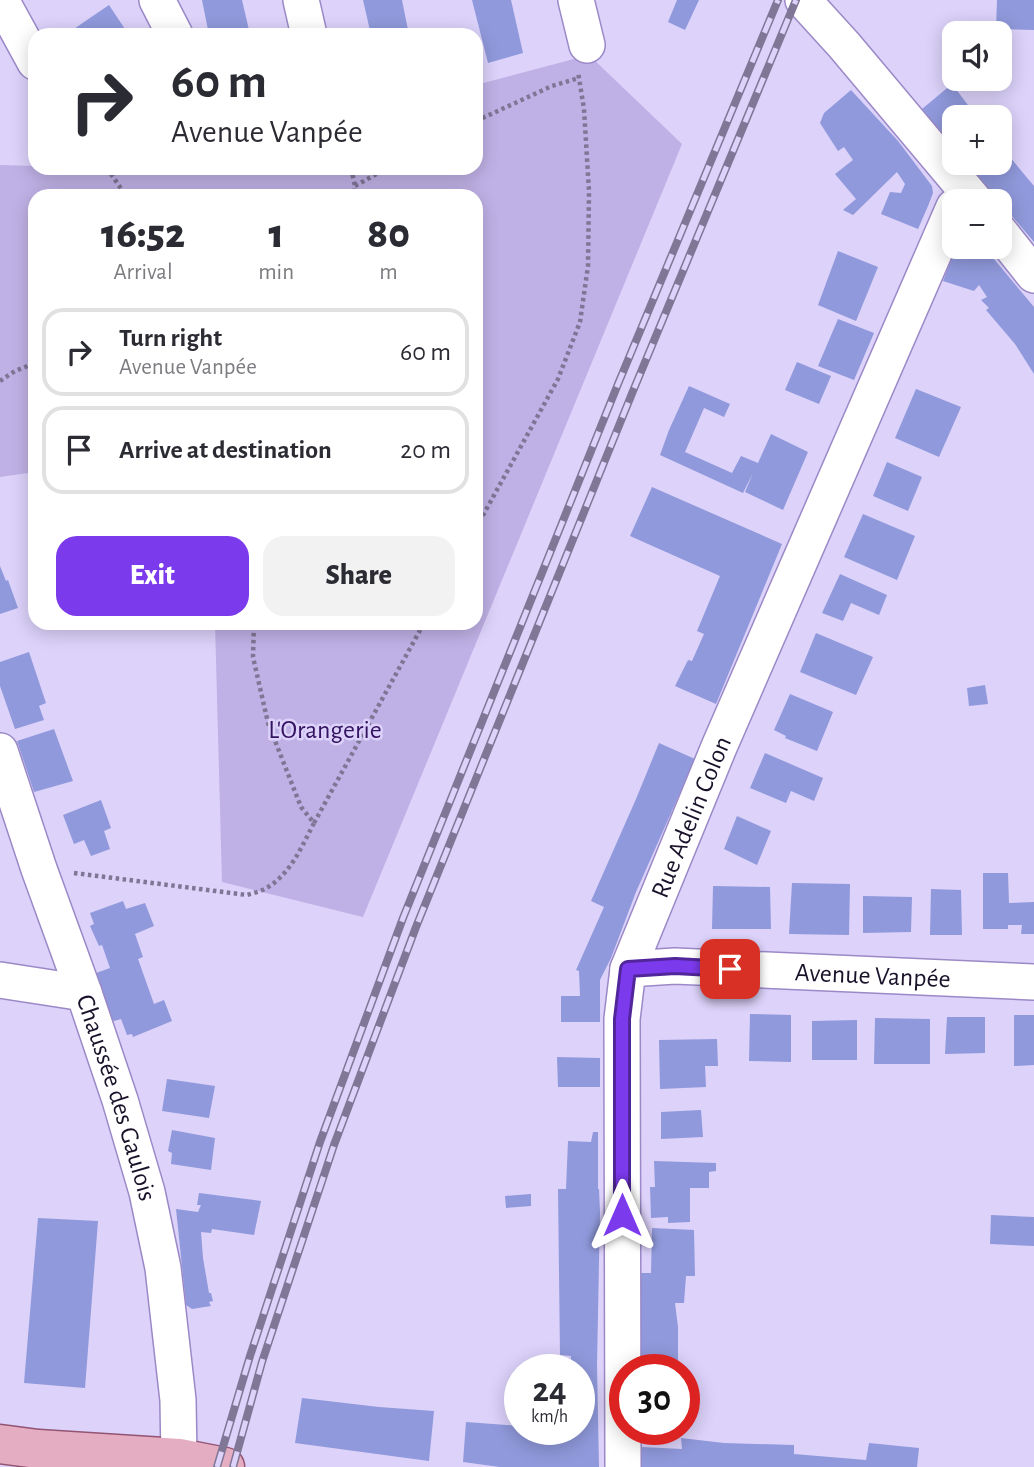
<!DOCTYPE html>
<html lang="en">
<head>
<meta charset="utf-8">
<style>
	body { margin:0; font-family:"Alegreya Sans",sans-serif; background:#f2f2f3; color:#2b2b33; height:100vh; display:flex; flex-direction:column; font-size:26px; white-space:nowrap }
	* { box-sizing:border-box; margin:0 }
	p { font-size:23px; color:#7c7c81 }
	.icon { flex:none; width:38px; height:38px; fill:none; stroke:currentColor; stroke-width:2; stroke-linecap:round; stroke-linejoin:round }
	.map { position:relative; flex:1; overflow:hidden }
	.drawer { position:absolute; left:28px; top:189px; width:455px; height:441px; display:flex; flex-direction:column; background:#fff; border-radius:21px; box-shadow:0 4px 18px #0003 }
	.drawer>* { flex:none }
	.banner { position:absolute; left:28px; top:28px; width:455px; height:147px; border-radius:21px; box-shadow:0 4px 18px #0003; background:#fff; color:#2b2b33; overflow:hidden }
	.buttons { position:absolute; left:942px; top:21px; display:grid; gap:14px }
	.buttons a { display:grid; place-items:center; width:70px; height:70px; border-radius:14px; background:#fff; box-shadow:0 4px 18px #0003; font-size:35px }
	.speed { position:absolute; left:504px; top:1354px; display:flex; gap:14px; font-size:35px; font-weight:700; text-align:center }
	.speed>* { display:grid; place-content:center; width:91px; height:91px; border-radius:50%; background:#fff; box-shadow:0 4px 18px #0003; line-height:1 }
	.speed small { font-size:18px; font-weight:400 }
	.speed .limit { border:10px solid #d22; background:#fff; color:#111 }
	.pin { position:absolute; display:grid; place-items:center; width:60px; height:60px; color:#fff; margin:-30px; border-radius:14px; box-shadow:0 4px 10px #0006 }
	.me { position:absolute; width:77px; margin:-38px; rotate:0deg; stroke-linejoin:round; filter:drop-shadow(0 0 5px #0008) }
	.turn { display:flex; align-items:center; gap:24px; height:147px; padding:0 28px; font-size:32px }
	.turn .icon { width:91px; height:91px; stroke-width:2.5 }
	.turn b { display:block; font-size:49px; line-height:60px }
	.eta { display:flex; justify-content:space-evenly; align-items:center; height:119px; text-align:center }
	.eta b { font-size:42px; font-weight:800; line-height:49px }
	.button { display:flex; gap:14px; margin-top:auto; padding:14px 28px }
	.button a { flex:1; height:80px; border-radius:21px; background:#7c3aed; color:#fff; font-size:28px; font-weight:800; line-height:80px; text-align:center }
	.button a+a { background:#f2f2f3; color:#2b2b33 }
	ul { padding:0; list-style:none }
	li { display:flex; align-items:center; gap:21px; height:88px; margin:0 14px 10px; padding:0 14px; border:4px solid #e1e1e2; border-radius:21px }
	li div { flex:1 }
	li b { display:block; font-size:26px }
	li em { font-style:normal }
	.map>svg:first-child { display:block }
</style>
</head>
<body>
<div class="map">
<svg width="1034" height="1467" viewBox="0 0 1034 1467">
	<rect width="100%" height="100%" fill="#dcd2fa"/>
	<path fill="#bfb1e5" d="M589,55L682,144L363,917L222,882L215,623H476V196H35V472L0,477V165L35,166V168H476V85Z"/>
	<g fill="#9099db">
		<path d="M202,0H242L249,30L226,35H209Z"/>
		<path d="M363,0H402L409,35H371Z"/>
		<path d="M472,0H511L523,53L488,63Z"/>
		<path d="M677,0H699L685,30L668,22Z"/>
		<path d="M997,0H1034V30L996,29Z"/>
		<path d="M109,5L129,35H65Z"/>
		<path d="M952,84L977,117H954V147L922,109Z"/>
		<path d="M851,90L898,141L932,186L933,193L928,206L918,229L881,214L890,192L901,193L905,184L897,172L853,215L843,210L856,199L835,174L853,160L844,147L838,151L820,123L824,113Z"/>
		<path d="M999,144L1034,186V242L967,163H999Z"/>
		<path d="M956,247H984L1034,307V374L1015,344L986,310L989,308L981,300L987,297L979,285L974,291L943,281Z"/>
		<path d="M838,251L878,267L856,321L818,305Z"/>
		<path d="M838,319L874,333L854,380L818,366Z"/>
		<path d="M797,362L831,376L819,404L785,390Z"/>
		<path d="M689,386L730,404L724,417L704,408L685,452L732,473L741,456L758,463L771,434L808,452L783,510L745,492L753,473L743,493L660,455L669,430Z"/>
		<path d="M916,389L961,407L939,457L895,438Z"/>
		<path d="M887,462L922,477L908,511L873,496Z"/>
		<path d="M652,487L782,544L716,704L675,686L688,660L692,661L704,634L697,631L720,576L630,536Z"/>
		<path d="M863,514L915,536L897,580L844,557Z"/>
		<path d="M0,566L6,581L8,580L18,608L0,614Z"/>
		<path d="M840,574L887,595L879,615L851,603L843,621L822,613Z"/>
		<path d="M816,633L873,657L856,695L800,672Z"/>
		<path d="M29,652L46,703L39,706L44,720L15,729L0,686V662Z"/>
		<path d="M985,685L988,704L969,706L967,688Z"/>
		<path d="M790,694L833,712L817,751L785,738L786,736L774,730Z"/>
		<path d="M54,729L73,781L34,792L17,741Z"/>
		<path d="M659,743L695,759L636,892L611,958L600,980V1022H561V996H580L579,971L576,970L604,907L591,901L636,799Z"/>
		<path d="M765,753L823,778L814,801L791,791L786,803L750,788Z"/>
		<path d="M101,800L111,828L104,831L110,849L91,856L84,840L74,844L63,815Z"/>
		<path d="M737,816L771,831L757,865L724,849Z"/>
		<path d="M983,873H1008L1009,903L1034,902V934H1021L1022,925H1008V929H983Z"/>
		<path d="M792,883L850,884L849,935L789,934Z"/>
		<path d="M713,886L770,887L771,929H712Z"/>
		<path d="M931,889L961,890L962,935H930Z"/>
		<path d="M863,896L912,897L911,932L863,933Z"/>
		<path d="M123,901L126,909L145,903L154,926L135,934L143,957L138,959L154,1004L164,1000L172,1021L133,1037L132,1034L127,1035L121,1019L114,1021L110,1018L96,973L110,968L102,945L99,946L90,926L94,924L90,913Z"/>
		<path d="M750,1014L791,1015V1062L749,1061Z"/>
		<path d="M1014,1015H1034V1065L1014,1066Z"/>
		<path d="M947,1017H985V1053L945,1054Z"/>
		<path d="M875,1018L930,1019V1064H874Z"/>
		<path d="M857,1020V1060H812V1021Z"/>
		<path d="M717,1039L718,1066H705L706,1087L660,1089L659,1040Z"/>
		<path d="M557,1057L600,1058V1087H558Z"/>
		<path d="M167,1079L215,1086L209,1118L162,1111Z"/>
		<path d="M701,1110L703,1137L661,1139V1112Z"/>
		<path d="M172,1130L215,1138L211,1170L171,1164L172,1153L168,1151Z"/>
		<path d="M593,1132H598V1189H599L600,1212L597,1365L599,1467H500L463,1462L466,1422L520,1426V1430L522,1431H547L548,1436H572V1430H579V1370H570L571,1356L560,1355L558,1189H566L568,1141L591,1142Z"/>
		<path d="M654,1161L716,1163V1171L709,1172V1188H690V1222L668,1223V1217L651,1218L650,1187H655Z"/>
		<path d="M199,1193L261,1201L254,1235L212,1229L211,1233L201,1232L203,1258L209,1293H211L213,1301L209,1302L211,1306L192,1309L186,1305L176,1209L198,1212L201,1205H197Z"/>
		<path d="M531,1194V1206L506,1208L505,1196Z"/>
		<path d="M991,1215L1034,1217V1246L990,1244Z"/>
		<path d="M38,1218L98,1221L85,1388L24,1383Z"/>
		<path d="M652,1228L694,1230L695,1276H686L684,1303H675L678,1327V1370H641L637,1273H651Z"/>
		<path d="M302,1398L379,1407L434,1411L429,1461L295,1443Z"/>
		<path d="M681,1438L724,1443L794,1445V1454L866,1460L869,1443L919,1448L917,1467H642V1447L682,1449Z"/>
	</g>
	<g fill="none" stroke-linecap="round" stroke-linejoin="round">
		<g stroke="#9b89c7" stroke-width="38">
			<g id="minor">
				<path d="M1,0L35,62"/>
				<path d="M157,0L175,35"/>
				<path d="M301,0L309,35"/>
				<path d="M576,0L587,45"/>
				<path d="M803,0L844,45L975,201"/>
				<path d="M999,231L1034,275"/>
				<path id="s1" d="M0,751L39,869L84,993L120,1100L147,1192L163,1268L178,1400L179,1458"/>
				<path id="s2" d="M628,969L675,966L1034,982"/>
				<path d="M0,980L84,993"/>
				<path id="s3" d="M623,1467L622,1019L628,969L719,747L954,207"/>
			</g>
		</g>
		<g stroke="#935372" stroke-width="41">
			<path id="major" d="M0,1444L38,1449L179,1458L225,1467"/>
		</g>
		<g stroke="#7f7696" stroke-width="4.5" stroke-dasharray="3.5 3.5" stroke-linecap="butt">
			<path d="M476,121L552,86L579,78"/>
			<path d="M107,168L126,196"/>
			<path d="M351,168L355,186L354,196"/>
			<path d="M355,186L387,168"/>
			<path d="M0,381L15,371L35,363"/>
			<path d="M476,528L558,379L580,322L588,266L589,191L584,109L578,72"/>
			<path d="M314,823L424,623"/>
			<path d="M74,873L247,895C254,893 262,891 268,887C291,873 302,846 314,823L301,807L268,723L253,657L254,623"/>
		</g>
		<use href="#minor" stroke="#fff" stroke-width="35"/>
		<use href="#major" stroke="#e5adc2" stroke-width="38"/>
		<g stroke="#807797" stroke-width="8">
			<g id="rail">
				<path d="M217,1467L250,1356L320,1142L403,918L618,384L778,0"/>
				<path d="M233,1467L262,1362L334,1145L416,927L633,391L796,0"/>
			</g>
		</g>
		<use href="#rail" stroke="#dcd2fa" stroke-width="5" stroke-dasharray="16" stroke-linecap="butt"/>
	</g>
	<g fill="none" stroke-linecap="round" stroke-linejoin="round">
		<g stroke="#51269a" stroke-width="18">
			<path id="route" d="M622,1215V1019L628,969L675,966L730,969"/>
		</g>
		<use href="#route" stroke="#7c3aed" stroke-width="12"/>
	</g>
	<g text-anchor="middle" stroke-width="5" stroke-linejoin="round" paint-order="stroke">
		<g font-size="26" fill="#341360" stroke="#dcd2fa">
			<text x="325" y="738">L'Orangerie</text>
		</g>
		<g font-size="26" fill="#1a122a" stroke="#dcd2fa">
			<text dy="9" stroke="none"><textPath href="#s3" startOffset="663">Rue Adelin Colon</textPath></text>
			<text dy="9" stroke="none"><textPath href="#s2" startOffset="245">Avenue Vanpée</textPath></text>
			<text dy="9" stroke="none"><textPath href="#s1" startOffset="366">Chaussée des Gaulois</textPath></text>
		</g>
	</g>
</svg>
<div class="buttons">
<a><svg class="icon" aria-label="sound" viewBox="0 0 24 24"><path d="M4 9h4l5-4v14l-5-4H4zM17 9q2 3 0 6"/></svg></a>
<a>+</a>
<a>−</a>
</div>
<div class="speed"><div>24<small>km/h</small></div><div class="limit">30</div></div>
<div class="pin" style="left:730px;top:969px;background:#d93025"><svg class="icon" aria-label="arrive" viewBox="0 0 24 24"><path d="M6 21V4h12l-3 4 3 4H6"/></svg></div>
<svg class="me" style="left:622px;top:1215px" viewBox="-20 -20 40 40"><path d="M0-17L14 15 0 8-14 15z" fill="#7c3aed" stroke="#fff" stroke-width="4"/></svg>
<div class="banner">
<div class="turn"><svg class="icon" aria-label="right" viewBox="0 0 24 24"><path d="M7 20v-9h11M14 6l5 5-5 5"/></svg><div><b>60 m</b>Avenue Vanpée</div></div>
</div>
<section class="drawer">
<div class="eta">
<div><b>16:52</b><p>Arrival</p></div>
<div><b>1</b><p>min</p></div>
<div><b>80</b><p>m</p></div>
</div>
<ul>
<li><svg class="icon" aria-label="right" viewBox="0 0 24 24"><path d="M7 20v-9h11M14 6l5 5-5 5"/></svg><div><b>Turn right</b><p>Avenue Vanpée</p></div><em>60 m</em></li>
<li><svg class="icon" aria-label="arrive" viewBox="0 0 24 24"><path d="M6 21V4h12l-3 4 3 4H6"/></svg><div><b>Arrive at destination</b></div><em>20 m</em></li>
</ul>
<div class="button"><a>Exit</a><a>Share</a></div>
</section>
</div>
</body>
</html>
